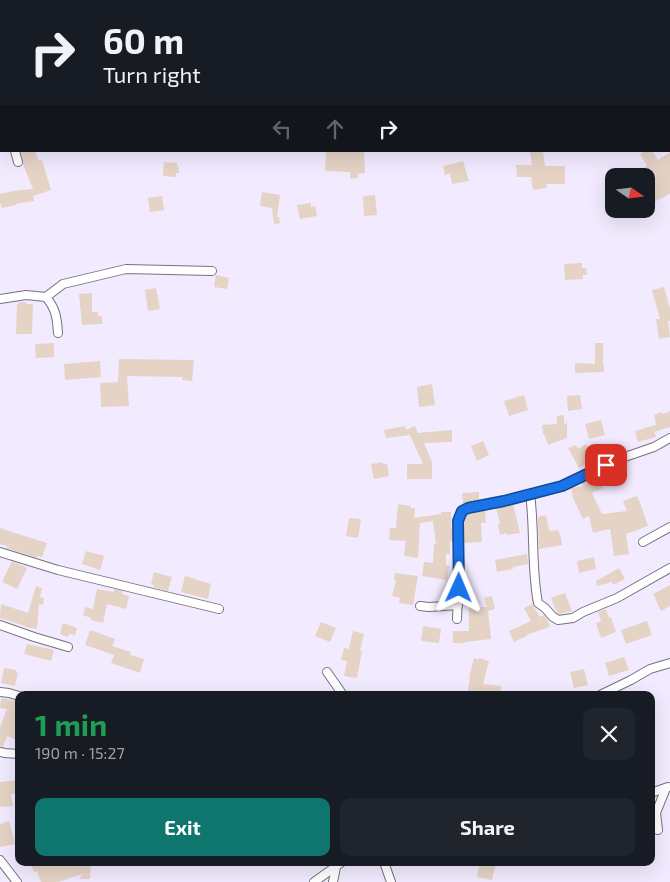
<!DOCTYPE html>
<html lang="en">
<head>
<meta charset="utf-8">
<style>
	body { margin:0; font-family:"Exo 2",sans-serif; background:#20242c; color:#f1f3f6; height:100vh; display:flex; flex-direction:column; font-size:19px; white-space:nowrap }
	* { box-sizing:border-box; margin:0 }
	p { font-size:16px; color:#9ea1a6 }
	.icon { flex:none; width:28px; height:28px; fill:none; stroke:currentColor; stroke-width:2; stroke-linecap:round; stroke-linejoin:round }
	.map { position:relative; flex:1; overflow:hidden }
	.sheet { position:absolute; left:15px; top:691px; width:640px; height:175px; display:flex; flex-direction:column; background:#171b24; border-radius:10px; box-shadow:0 5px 20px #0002 }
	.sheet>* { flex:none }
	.hud { position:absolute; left:0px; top:0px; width:670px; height:152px; box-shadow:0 5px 20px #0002; background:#171b24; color:#f1f3f6; overflow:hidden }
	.needle { width:32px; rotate:104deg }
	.controls { position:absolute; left:605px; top:168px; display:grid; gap:10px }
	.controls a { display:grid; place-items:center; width:50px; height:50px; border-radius:10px; background:#171b24; box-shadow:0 5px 20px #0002; font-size:25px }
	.pin { position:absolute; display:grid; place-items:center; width:42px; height:42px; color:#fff; margin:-21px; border-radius:10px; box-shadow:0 2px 8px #0006 }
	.me { position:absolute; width:55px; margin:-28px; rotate:1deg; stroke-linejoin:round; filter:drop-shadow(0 0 4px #0008) }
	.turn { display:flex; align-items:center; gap:18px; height:105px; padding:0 20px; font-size:22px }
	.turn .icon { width:65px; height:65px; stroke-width:2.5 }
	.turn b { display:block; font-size:35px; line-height:42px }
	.lanes { display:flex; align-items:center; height:48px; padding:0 20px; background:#0003; justify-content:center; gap:25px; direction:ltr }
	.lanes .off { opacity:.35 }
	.round { display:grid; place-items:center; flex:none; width:52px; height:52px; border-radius:10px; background:#20242c }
	.head { display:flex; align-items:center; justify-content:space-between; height:85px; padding:0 20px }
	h1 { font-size:30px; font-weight:700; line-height:38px; color:#1e9e55 }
	.cta { display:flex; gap:10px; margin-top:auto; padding:10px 20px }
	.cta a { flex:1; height:58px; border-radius:10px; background:#0f766e; color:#fff; font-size:20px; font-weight:700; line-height:58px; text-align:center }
	.cta a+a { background:#20242c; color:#f1f3f6 }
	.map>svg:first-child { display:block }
</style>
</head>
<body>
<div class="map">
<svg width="670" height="882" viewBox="0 0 670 882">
	<rect width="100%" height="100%" fill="#f2ebff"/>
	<g fill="#e5d3c6">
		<path d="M21,151H35L39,161L42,160L51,190L33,196L34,201L16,204V205L2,208L0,202V194L13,191L33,189L23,164V161Z"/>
		<path d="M326,151H364L365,173L358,174V178L350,179V172L325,171Z"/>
		<path d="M530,151H543L545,166H565V184H546L547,188L533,190L531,177H517L516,165H532Z"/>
		<path d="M645,151H652L658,160L670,152V194L654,202L652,198L646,201V185L648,184L646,182V176H643L640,170L647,166L640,154Z"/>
		<path d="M463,161L469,181L452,184L450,173L445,175L443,166Z"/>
		<path d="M164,162L177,163V166L179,167V173H176V177L163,176Z"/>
		<path d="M262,192L280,195L277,217H279L280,223L274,224L272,208L260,206Z"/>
		<path d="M375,195L377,215L364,216L363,196Z"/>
		<path d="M162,196L164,210L150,212L148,198Z"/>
		<path d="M311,203V207L315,206L317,216L300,219L297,205Z"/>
		<path d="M582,263V268H586L587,275H583V279L565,280L564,264Z"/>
		<path d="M216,275L229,278L227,289L214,287Z"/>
		<path d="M664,287L670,309V321H668L670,337L659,339L656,319H660L652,290Z"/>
		<path d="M156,288L160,309L148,311L145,290Z"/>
		<path d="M92,293V312H98V316H102V324L82,325L79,294Z"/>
		<path d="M19,302H26V304H33L32,334H16L17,304H19Z"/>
		<path d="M54,343V357L36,358L35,344Z"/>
		<path d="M595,343H603V364H604V372L575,373V363L595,364Z"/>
		<path d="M119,359L194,360L192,381L182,380L183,377L127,376L129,406L101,407L100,383L118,382Z"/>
		<path d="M100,361L101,377L65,380L64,364Z"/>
		<path d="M432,384L435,405L419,407L417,387Z"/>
		<path d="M524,395L528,410L509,416L504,401Z"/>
		<path d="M580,395L582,409L568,411L567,396Z"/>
		<path d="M670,411V427L654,432L656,437L638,442L635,431L656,425L654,415L662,412L663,414Z"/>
		<path d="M564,415V424L567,423V438L548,445L544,434H543L542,425L557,424V416Z"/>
		<path d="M601,420L605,435L589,439L585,424Z"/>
		<path d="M405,426L406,430L415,426L418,433L452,430V442L424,443L432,462V479H407V464H423L410,435L386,438L384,430Z"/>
		<path d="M483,441L489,455L477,461L471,446Z"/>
		<path d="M586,444L594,459L579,468L568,448L576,445L578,449Z"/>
		<path d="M382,462L383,464H387L389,476L374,479L371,464Z"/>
		<path d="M597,475L603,488L592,493L602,514L627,511L623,501L637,496L640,503L648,526L626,534L629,554L614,556L610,529L593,533L589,516L583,519L573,498L571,488L583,486L581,483Z"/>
		<path d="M479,492V500L463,504L462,493Z"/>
		<path d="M398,504L411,506L410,508H415L414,518L441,514V512H451V528H453V541H450V554H446V565L449,566L447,580L422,576L424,562L433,563L434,544H436L433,521L420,523L418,558L404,556L406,541L389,540L390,528H396Z"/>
		<path d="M513,504L520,533L507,535L506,533L500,535L498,524L500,523L496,508Z"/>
		<path d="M485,510L486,523H481L482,542L464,543V521L466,515Z"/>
		<path d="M546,515L549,531L558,530L559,533H560L562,545L539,549L538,517Z"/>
		<path d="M349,518L361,519L358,538L346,536Z"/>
		<path d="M0,528L47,543L42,557L37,556V558L6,548V547H10L0,544Z"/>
		<path d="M86,551L104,556L100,570L82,564Z"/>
		<path d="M527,554L528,564L513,567V569L497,572L495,560Z"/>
		<path d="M594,557L596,569L579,573L577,561Z"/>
		<path d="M12,561L27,568L17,589L2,582Z"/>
		<path d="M619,568L625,579L613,585L612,582L597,586L596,581Z"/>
		<path d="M154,572L172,577L168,591L153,587L154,585L151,584Z"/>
		<path d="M395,573L418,576L413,605L399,603L400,598L392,596L396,580H394Z"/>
		<path d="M185,576L211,584L208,599L181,592Z"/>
		<path d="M670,585V606L661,611L653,594Z"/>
		<path d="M36,586L42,588L40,597L44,598L43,605L39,604L37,629L25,627V626L0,618L1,604L28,613Z"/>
		<path d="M97,589L114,592V589L122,591V594L129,596L126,609L107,604L103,623L91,620V618L83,615L85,607L93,609Z"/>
		<path d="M565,593L572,611L559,614L557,613L551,598Z"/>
		<path d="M492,596L495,609L488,611L491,639L465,642V643H453V631H469V607H487L484,598Z"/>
		<path d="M532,604L540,617L544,615L547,619L550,627L526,635L527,636L514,642L509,631L531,621L524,608Z"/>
		<path d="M606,609L609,618L611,617L616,632L601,638L596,623L601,621L598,612Z"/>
		<path d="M647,621L652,635L626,644L621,630Z"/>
		<path d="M321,622L336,628L330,642L315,636Z"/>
		<path d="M63,623L77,628L75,635L69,634L68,637L60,634Z"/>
		<path d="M423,626L441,629L439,643L421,641Z"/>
		<path d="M90,630L115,639L112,646L131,652L130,655L144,659L140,673L111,663L114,655L85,645Z"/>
		<path d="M353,631L364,634L360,651H362L357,678L344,676L347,661L341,660L344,648L349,649Z"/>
		<path d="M27,644L54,650L51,661L24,654Z"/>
		<path d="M624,657L629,670L609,676L605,663Z"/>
		<path d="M474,658L479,660V658L489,661L483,684L501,686L500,695L478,693V695H467L470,678H469Z"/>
		<path d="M4,668L16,670V672L18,673L15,686L1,683Z"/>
		<path d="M584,669L588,685L574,688L570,672Z"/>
		<path d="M1,698L19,702V741L7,736L3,747L0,746V727L7,709L0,708Z"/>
		<path d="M19,780V793L11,794L13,806L0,807V782Z"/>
		<path d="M9,821L15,844L0,847V824Z"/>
		<path d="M30,862H68L69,864L80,865V862H91L90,879H79L83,874L58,882H41L37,871L34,872Z"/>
		<path d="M480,862H496L492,880L477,877Z"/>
	</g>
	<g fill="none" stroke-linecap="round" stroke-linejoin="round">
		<g stroke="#767081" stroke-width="10">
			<g id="minor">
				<path d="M611,0V1"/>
				<path d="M0,52H1"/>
				<path d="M0,91L1,100"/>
				<path d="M669,103L670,106"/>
				<path d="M15,151L18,162"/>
				<path d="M46,297L63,284L126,269L212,271"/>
				<path d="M0,299L26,295L46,297C56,309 57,318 58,333"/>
				<path d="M530,494C535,530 531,567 538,603L545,608L553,617L558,620L573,618L583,612L617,598L670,568"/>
				<path d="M643,542L670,527"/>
				<path d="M0,552L58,570L219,609"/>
				<path d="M420,606L429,607L458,605"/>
				<path d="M457,619L459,569L458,521L462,511L468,508L503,501L562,486L592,471L619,459L654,447L670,438"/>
				<path d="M0,625L34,637L68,647"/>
				<path d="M327,672L343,695"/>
				<path d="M0,692L9,693L19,696"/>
				<path d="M600,695L631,680L650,669L670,663"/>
				<path d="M0,752L5,753L19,754"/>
				<path d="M651,793L668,787"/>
				<path d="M658,830L656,813L666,788"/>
				<path d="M0,860L17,882"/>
				<path d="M384,862L391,882"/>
				<path d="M314,882L342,862"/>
				<path d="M333,882L336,867"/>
			</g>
		</g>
		<use href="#minor" stroke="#fff" stroke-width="8"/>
	</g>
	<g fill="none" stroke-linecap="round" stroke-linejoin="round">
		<g stroke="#114b97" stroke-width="12">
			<path id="route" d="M459,588L458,521L462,511L468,508L504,501L562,486L606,465"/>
		</g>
		<use href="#route" stroke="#1a73e8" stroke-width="9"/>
	</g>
</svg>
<div class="controls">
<a><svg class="needle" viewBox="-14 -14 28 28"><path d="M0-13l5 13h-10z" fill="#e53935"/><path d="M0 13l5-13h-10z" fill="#9ea1a6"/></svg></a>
</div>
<div class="pin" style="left:606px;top:465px;background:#d93025"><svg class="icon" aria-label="arrive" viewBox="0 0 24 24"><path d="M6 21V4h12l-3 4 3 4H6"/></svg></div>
<svg class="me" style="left:459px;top:588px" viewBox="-20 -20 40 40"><path d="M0-17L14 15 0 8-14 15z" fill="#1a73e8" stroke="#fff" stroke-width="4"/></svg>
<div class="hud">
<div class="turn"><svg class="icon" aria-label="right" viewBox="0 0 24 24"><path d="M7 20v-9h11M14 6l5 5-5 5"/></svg><div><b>60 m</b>Turn right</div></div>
<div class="lanes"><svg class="icon off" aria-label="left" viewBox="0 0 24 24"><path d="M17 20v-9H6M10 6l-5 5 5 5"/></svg><svg class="icon off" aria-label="ahead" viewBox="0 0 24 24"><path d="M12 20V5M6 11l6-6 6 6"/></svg><svg class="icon" aria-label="right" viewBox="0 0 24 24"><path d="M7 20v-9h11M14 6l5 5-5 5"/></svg></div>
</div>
<section class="sheet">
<div class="head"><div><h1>1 min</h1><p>190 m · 15:27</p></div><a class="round"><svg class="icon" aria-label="close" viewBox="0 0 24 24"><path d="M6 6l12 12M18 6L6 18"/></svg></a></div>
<div class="cta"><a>Exit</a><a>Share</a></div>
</section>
</div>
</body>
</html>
